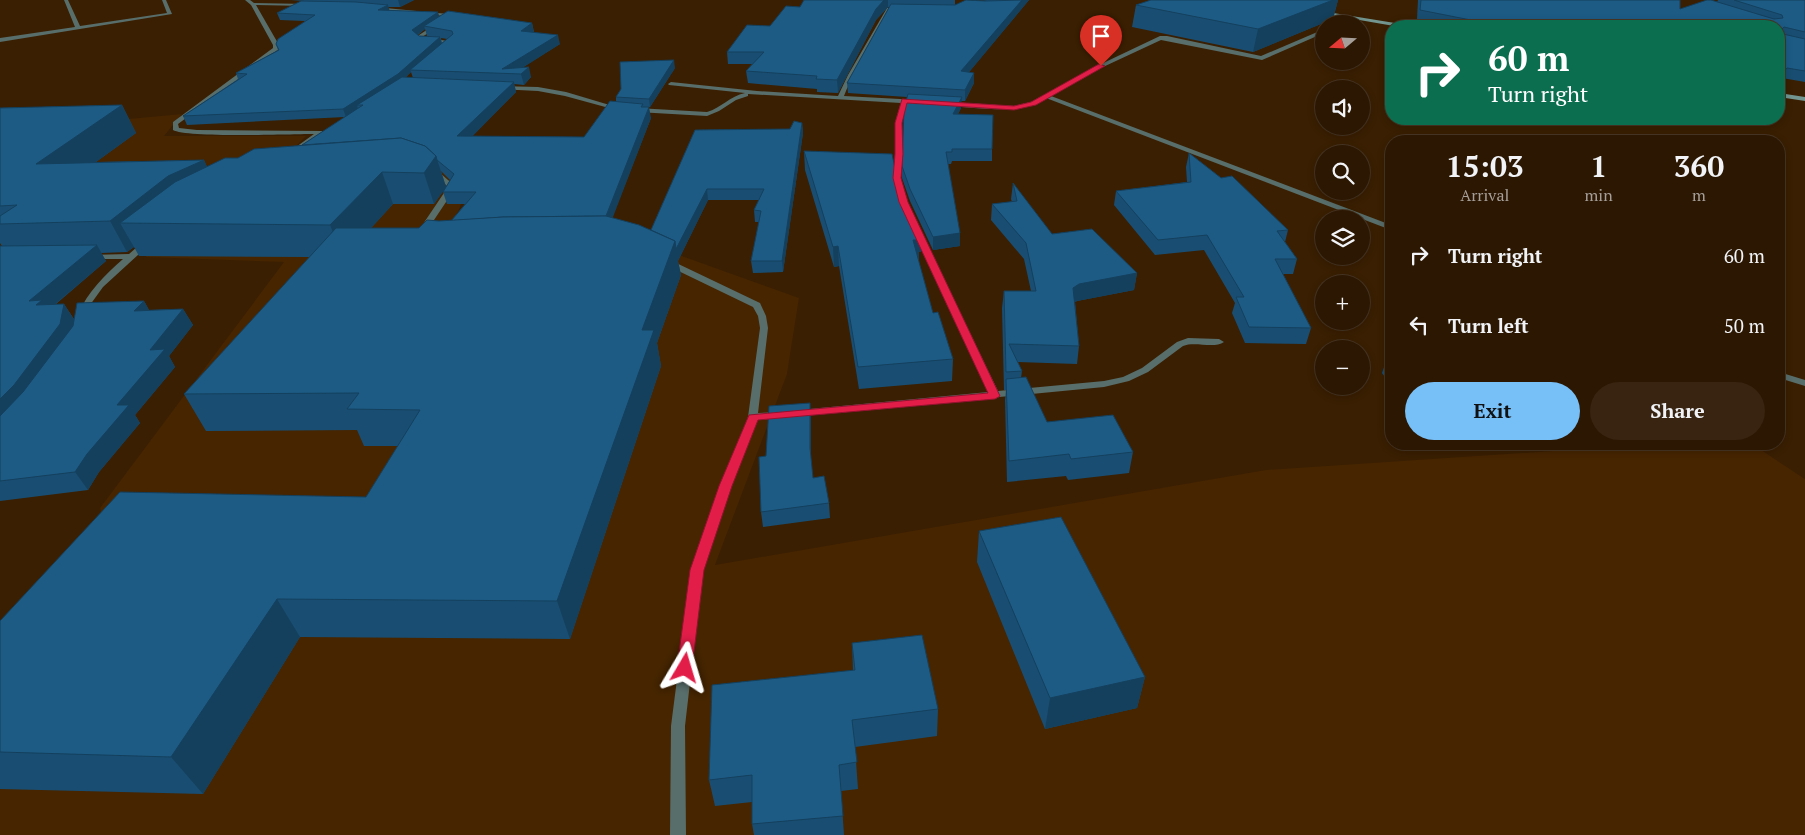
<!DOCTYPE html>
<html lang="en">
<head>
<meta charset="utf-8">
<style>
	body { margin:0; font-family:"PT Serif",serif; background:#382411; color:#f1f3f6; height:100vh; display:flex; flex-direction:column; font-size:19px; white-space:nowrap }
	* { box-sizing:border-box; margin:0 }
	p { font-size:16px; color:#a69f99 }
	.icon { flex:none; width:28px; height:28px; fill:none; stroke:currentColor; stroke-width:2; stroke-linecap:round; stroke-linejoin:round }
	.map { position:relative; flex:1; overflow:hidden }
	.details { position:absolute; left:1385px; top:135px; width:400px; height:315px; display:flex; flex-direction:column; background:#2c1702; border-radius:20px; box-shadow:0 2px 8px #0003,0 0 0 1px #483624 }
	.details>* { flex:none }
	.guide { position:absolute; left:1385px; top:20px; width:400px; height:105px; border-radius:20px; box-shadow:0 2px 8px #0003,0 0 0 1px #483624; background:#0b6e4f; color:#fff; overflow:hidden }
	.needle { width:32px; rotate:251deg }
	.controls { position:absolute; left:1315px; top:15px; display:grid; gap:10px }
	.controls a { display:grid; place-items:center; width:55px; height:55px; border-radius:50%; background:#2c1702; box-shadow:0 2px 8px #0003,0 0 0 1px #483624; font-size:25px }
	.pin { position:absolute; display:grid; place-items:center; width:42px; height:42px; color:#fff; margin:-51px -21px; border-radius:50% 50% 50% 0; rotate:-45deg; box-shadow:0 0 5px #0007 }
	.pin .icon { rotate:45deg }
	.me { position:absolute; width:55px; margin:-28px; rotate:7deg; stroke-linejoin:round; filter:drop-shadow(0 0 4px #0008) }
	.turn { display:flex; align-items:center; gap:18px; height:105px; padding:0 20px; font-size:22px }
	.turn .icon { width:65px; height:65px; stroke-width:2.5 }
	.turn b { display:block; font-size:35px; line-height:42px }
	.eta { display:flex; justify-content:space-evenly; align-items:center; height:85px; text-align:center }
	.eta b { font-size:30px; font-weight:700; line-height:35px }
	.primary-button { display:flex; gap:10px; margin-top:auto; padding:10px 20px }
	.primary-button a { flex:1; height:58px; border-radius:30px; background:#77bff7; color:#111; font-size:20px; font-weight:700; line-height:58px; text-align:center }
	.primary-button a+a { background:#382411; color:#f1f3f6 }
	ul { padding:0; list-style:none }
	li { display:flex; align-items:center; gap:15px; height:70px; padding:0 20px }
	li div { flex:1 }
	li b { display:block; font-size:19px }
	li em { font-style:normal }
	.map>svg:first-child { display:block }
</style>
</head>
<body>
<div class="map">
<svg width="1805" height="835" viewBox="0 0 1805 835">
	<rect width="100%" height="100%" fill="#3a1f02"/>
	<path fill="#462500" d="M182,114L164,136H306L277,165L446,153L470,181L447,240L640,241L799,298L787,374L715,565L1266,470L1659,444H1752L1805,479V835H0V643L107,546L100,508L284,262L146,257L155,237L0,246V131Z"/>
	<g fill="none" stroke-linecap="round" stroke-linejoin="round">
		<g fill="#586e6a" fill-rule="evenodd">
			<path d="M64,0H68L80,26L167,13L162,0H166L172,14L0,42V38L75,27Z"/>
			<path d="M245,0H250L254,3L307,4L309,5L307,6L256,5L279,45V49L178,124L179,128L197,130L323,131V133L294,153L289,152L314,134C291,134 186,138 173,130V122L273,48V45L251,5Z"/>
			<path d="M375,7L448,14L450,19L422,37L454,42L446,49L443,47L447,43L421,41L416,37L445,18L444,16L377,9Z"/>
			<path d="M887,8L899,9L890,10C881,22 877,37 869,50C861,65 850,79 844,96L919,100L922,102L919,104L907,103L901,123L902,154L900,178L906,198L905,200L898,198L894,178L896,154L895,123L901,103L748,94V96L736,100L719,111L707,116L637,112L634,110L637,108L707,112C721,108 730,96 745,93L669,85L668,84L671,82L757,91L838,96L848,75Z"/>
			<path d="M1352,17L1356,18L1346,24H1339Z"/>
			<path d="M1322,30H1324V33L1262,60L1161,40L1103,67L1051,96L1391,225V230L1046,98C1015,115 983,108 949,106L946,104L949,102L1014,106L1031,102L1099,65L1160,36H1167L1261,56Z"/>
			<path d="M502,86L538,87L566,92L623,109L620,111L565,96L538,91L500,89L499,88Z"/>
			<path d="M431,171L440,173L456,187L426,232H423L419,230L448,187L436,175L431,173Z"/>
			<path d="M913,228H919L920,230L998,391L1104,381L1123,377L1142,368L1177,342L1188,338L1219,339L1224,342C1214,349 1195,341 1183,346L1148,372L1129,381L1104,387L999,397L995,399L991,398L795,415L794,413L795,411L799,410L988,392L912,230Z"/>
			<path d="M144,241H150L151,243L103,287L90,305L85,317H79L78,315C87,292 105,275 123,259H91L87,257L88,255L129,254Z"/>
			<path d="M664,260H670L760,303L766,316L768,328L758,413L782,412L787,415L782,418L757,420L731,486L703,570L685,726L686,835H670L671,726L691,570L721,486L748,417L760,328L758,316L753,307L664,264Z"/>
			<path d="M1779,372L1805,380V386L1779,378Z"/>
		</g>
		<g fill="#739690" fill-rule="evenodd">
			<path d="M1321,11L1401,24L1404,26H1394L1319,13Z"/>
			<path d="M1779,93L1805,97V101L1779,97Z"/>
		</g>
	</g>
	<g fill="#194e72" fill-rule="evenodd">
		<path d="M290,0H414L400,7H388L389,10L439,17L532,23L534,32L560,44L523,67L531,77L524,85L514,84L516,92L472,136L584,137L616,102V97L675,68L650,107H644L651,118L612,218L651,230L695,130L790,129L802,123L803,133L783,272L753,273L751,261L759,222H755L754,210L759,200H708L678,261L681,275L657,343L661,366L570,639L300,637L203,794L0,789V621L366,497L398,446H364L357,430L206,431L184,394L310,257L139,256L134,247L127,252L101,253L106,261L56,304H64L74,319L144,301L149,310L183,309L193,325L169,356L175,367L135,415L140,423L99,472L88,490L0,501V246H2L0,243V108L122,105L136,133L96,162L204,160L207,167L238,158L302,145L345,117L187,125L183,116L238,79L236,73L278,50L276,44L305,21L280,20L277,13L305,1ZM425,29L427,36H419L418,35ZM441,38L447,39L442,43ZM411,72L413,78H405ZM441,171L450,180L443,192L447,204H465L451,221H439L419,228H371L393,204H434L446,187Z"/>
		<path d="M804,0H955V5L987,0H1029L969,72L974,83L965,101H961V108L958,114L992,149V161H952L951,164H948L960,246L933,250L910,201L902,178V166L907,97L848,93L847,83L889,7H888L876,20L838,93L817,92V89L748,83L746,71L752,64H728L727,52L800,7Z"/>
		<path d="M1151,0H1338L1333,19L1253,52L1132,27L1136,5Z"/>
		<path d="M1418,0H1680V9L1717,2L1718,0H1805V82L1782,78L1779,80V26H1453L1417,19Z"/>
		<path d="M804,151L898,183L921,252H919L918,260L933,313L953,359L952,381L859,389L839,266L834,267L805,170Z"/>
		<path d="M1189,153L1288,230L1285,242L1297,259L1293,274H1283L1311,328L1306,344L1245,343L1232,313L1235,303L1204,250L1155,255L1114,205L1116,191L1187,182L1186,167Z"/>
		<path d="M1013,183L1052,234L1137,273L1134,290L1077,301L1075,302L1079,346L1077,364L1018,362L1022,371L1021,378L1047,422L1133,452L1129,473L1068,480L1066,476L1007,482L1005,400L1006,390H1004L1002,308L1004,291H1031L1024,259L991,220L992,204L1012,202L1011,199Z"/>
		<path d="M1389,353H1391V385L1382,373Z"/>
		<path d="M811,418V462L813,478L829,503L830,518L763,527L761,512L766,456Z"/>
		<path d="M979,531L1145,677L1137,708L1045,729L977,562Z"/>
		<path d="M852,643L938,709L937,736L855,747L858,789L841,791L844,835H754L752,824V802L715,806L709,780L853,671Z"/>
	</g>
	<g fill="#14405d">
		<path d="M398,0H414L400,7Z"/>
		<path d="M884,0H888V7L876,20L838,93L837,80L876,9Z"/>
		<path d="M1022,0H1029L961,82V71Z"/>
		<path d="M1333,0H1338L1333,19L1253,52L1258,29Z"/>
		<path d="M388,5L390,12L378,10Z"/>
		<path d="M438,12L440,19L424,26L425,29L414,37L412,30Z"/>
		<path d="M532,23L534,33L521,31Z"/>
		<path d="M558,35L560,44L513,74L502,69Z"/>
		<path d="M440,37L442,45L410,70L411,72L401,82L357,105L358,109L346,117L343,109Z"/>
		<path d="M674,60L675,68L650,107L649,99Z"/>
		<path d="M529,67L531,77L524,85L521,74Z"/>
		<path d="M1787,68L1782,78L1779,80V77L1780,75Z"/>
		<path d="M974,73V83L965,101V90Z"/>
		<path d="M514,82L516,92L461,148L457,136Z"/>
		<path d="M962,97L961,108L953,125V114Z"/>
		<path d="M122,105L136,133L53,193L36,164Z"/>
		<path d="M649,107L651,118L608,230L602,226Z"/>
		<path d="M802,123L803,133L783,272L782,261Z"/>
		<path d="M436,156L446,187L434,204L424,173Z"/>
		<path d="M204,160L218,190L120,223L134,247L127,252L110,221L168,176Z"/>
		<path d="M382,172L393,204L344,258L330,225Z"/>
		<path d="M707,189L708,200L678,261L681,275L657,343L661,366L570,639L557,601L642,330L675,241Z"/>
		<path d="M921,232V252H919V260L913,261V240L915,233Z"/>
		<path d="M960,233V246L933,250V237Z"/>
		<path d="M97,245L106,261L48,310L29,301Z"/>
		<path d="M838,246L839,266L834,267L833,247Z"/>
		<path d="M1137,273L1134,290L1077,301L1071,305L1073,288L1079,284Z"/>
		<path d="M144,301L153,317L134,311Z"/>
		<path d="M64,304L75,321L71,341L0,431V399Z"/>
		<path d="M183,309L193,325L169,356L175,367L135,415L140,423L99,472L88,490L75,472L117,405L150,350Z"/>
		<path d="M810,403L811,418V463L810,448Z"/>
		<path d="M277,599L300,637L203,794L171,757Z"/>
		<path d="M1145,677L1137,708L1045,729L1050,698Z"/>
	</g>
	<g fill="#1d5b85" stroke="#14405d">
		<path d="M804,0H884L876,9L837,80L816,79L817,76L746,71L764,52H727L747,25L770,26L786,6L800,7Z"/>
		<path d="M966,0L985,1L1022,0L961,71L974,73L965,90L847,83L891,4L955,5Z"/>
		<path d="M1151,0H1333L1258,29L1136,5Z"/>
		<path d="M1421,0H1680V9L1707,0H1711L1774,19L1783,18L1782,15L1734,0H1805V32L1784,27L1782,29L1783,34L1805,39V71L1787,68L1780,75L1779,74V26H1495L1496,25L1420,10Z"/>
		<path d="M301,1L356,2L388,5L378,10L438,12L412,30L419,36L440,37L398,74L343,109L183,116L247,74L236,73L279,50L276,44L278,39L315,15L277,13Z"/>
		<path d="M448,11L532,23L521,31L558,35L502,69L529,67L521,74L410,70L453,34L452,31L424,26Z"/>
		<path d="M674,60L649,99L616,97L621,89L620,62Z"/>
		<path d="M402,77L514,82L457,136L584,137L610,101L643,104L641,107H649L606,216L503,217L451,221L476,192H443L454,174L437,160L436,156L425,146L401,138L302,145L363,105H357Z"/>
		<path d="M908,94L962,97L953,114L993,115L992,149H952V152H946L960,233L933,237L910,189L902,166L904,109Z"/>
		<path d="M122,105L36,164L204,160L168,176L110,221L0,224V216L17,205L0,206V108Z"/>
		<path d="M794,121L802,123L782,261H751L761,211L754,210L764,189H707L676,249L675,241L651,230L695,130L790,129Z"/>
		<path d="M401,138L425,146L436,156L424,173L382,172L330,225L120,223L175,182L225,158H238L254,149Z"/>
		<path d="M804,151L892,154L898,183L921,232L915,233L919,240H913L933,313L938,312L953,359L858,367L838,246L833,247Z"/>
		<path d="M1189,153L1221,178L1232,176L1288,230L1277,231L1297,259H1275L1311,328L1249,327L1236,297H1244L1207,235L1158,240L1116,191L1191,182Z"/>
		<path d="M1013,183L1052,234L1092,229L1137,273L1079,284L1073,288L1079,346L1009,344L1022,371L1006,372L1004,291H1036L1026,243L992,204L1017,201Z"/>
		<path d="M606,216L639,225L675,241L642,330H654L557,601L277,599L171,757L0,752V621L120,492L366,497L420,410L347,409L359,393L184,394L336,228H419L427,220L439,221L503,217Z"/>
		<path d="M97,245L29,301L42,300L36,305L64,304L60,324L14,385L0,399V246Z"/>
		<path d="M144,301L134,311L183,309L150,350L165,349L117,405H129L87,454L75,472L0,481V416L23,392L73,326L77,303Z"/>
		<path d="M1026,377L1047,422L1113,415L1133,452L1071,459L1069,454L1009,461L1006,379Z"/>
		<path d="M810,403V448L813,478L824,476L829,503L761,512L759,457L766,456L769,406Z"/>
		<path d="M1061,517L1145,677L1050,698L979,531Z"/>
		<path d="M922,635L938,709L852,720L857,762L839,765L843,816L752,824V775L709,780L712,685L855,670L852,643Z"/>
	</g>
	<path fill="#e11d48" stroke="#92132f" d="M1099,64L1105,66L1036,105L1014,110L907,103L902,123L903,154L901,178L908,202L1000,396L995,399L758,420L732,486L704,570L692,668L690,672L685,674L680,672L677,668L690,570L719,486L749,415L988,393L899,202L893,178L895,154V123L902,99L1014,106L1031,102Z"/>
</svg>
<div class="controls">
<a><svg class="needle" viewBox="-14 -14 28 28"><path d="M0-13l5 13h-10z" fill="#e53935"/><path d="M0 13l5-13h-10z" fill="#a69f99"/></svg></a>
<a><svg class="icon" aria-label="sound" viewBox="0 0 24 24"><path d="M4 9h4l5-4v14l-5-4H4zM17 9q2 3 0 6"/></svg></a>
<a><svg class="icon" aria-label="search" viewBox="0 0 24 24"><circle cx="10" cy="10" r="6"/><path d="M15 15l6 6"/></svg></a>
<a><svg class="icon" aria-label="layers" viewBox="0 0 24 24"><path d="M12 4l9 5-9 5-9-5zM3 14l9 5 9-5"/></svg></a>
<a>+</a>
<a>−</a>
</div>
<div class="pin" style="left:1101px;top:66px;background:#d93025"><svg class="icon" aria-label="arrive" viewBox="0 0 24 24"><path d="M6 21V4h12l-3 4 3 4H6"/></svg></div>
<svg class="me" style="left:685px;top:668px" viewBox="-20 -20 40 40"><path d="M0-17L14 15 0 8-14 15z" fill="#e11d48" stroke="#fff" stroke-width="4"/></svg>
<div class="guide">
<div class="turn"><svg class="icon" aria-label="right" viewBox="0 0 24 24"><path d="M7 20v-9h11M14 6l5 5-5 5"/></svg><div><b>60 m</b>Turn right</div></div>
</div>
<section class="details">
<div class="eta">
<div><b>15:03</b><p>Arrival</p></div>
<div><b>1</b><p>min</p></div>
<div><b>360</b><p>m</p></div>
</div>
<ul>
<li><svg class="icon" aria-label="right" viewBox="0 0 24 24"><path d="M7 20v-9h11M14 6l5 5-5 5"/></svg><div><b>Turn right</b></div><em>60 m</em></li>
<li><svg class="icon" aria-label="left" viewBox="0 0 24 24"><path d="M17 20v-9H6M10 6l-5 5 5 5"/></svg><div><b>Turn left</b></div><em>50 m</em></li>
</ul>
<div class="primary-button"><a>Exit</a><a>Share</a></div>
</section>
</div>
</body>
</html>
